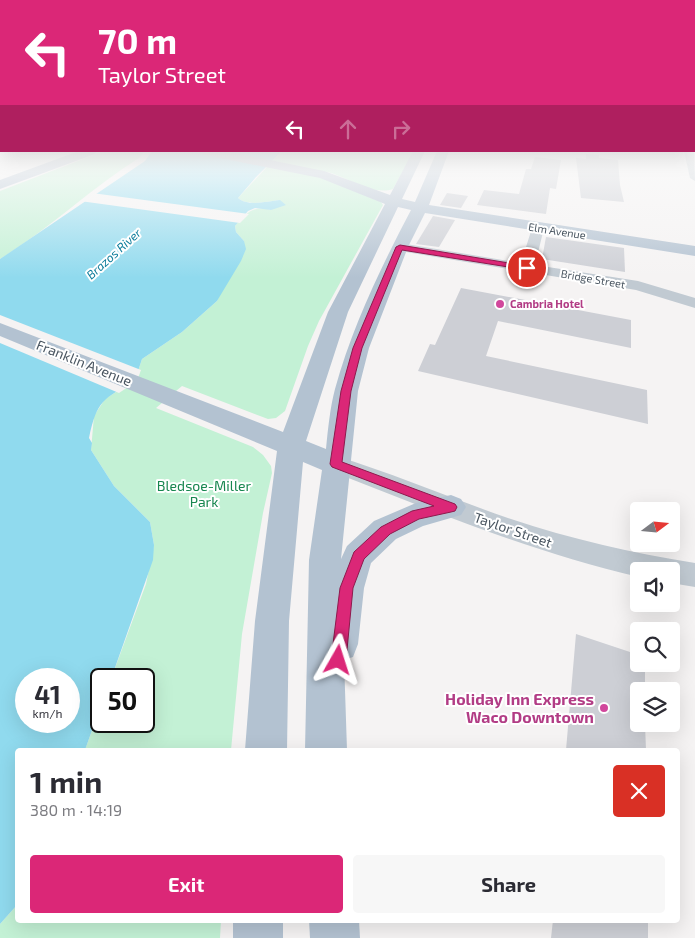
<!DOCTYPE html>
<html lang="en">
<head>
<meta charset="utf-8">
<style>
	body { margin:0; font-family:"Exo 2",sans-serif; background:#f7f7f7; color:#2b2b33; height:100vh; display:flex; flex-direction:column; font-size:19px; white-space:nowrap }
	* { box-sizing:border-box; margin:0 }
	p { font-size:16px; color:#7c7c81 }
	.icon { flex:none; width:28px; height:28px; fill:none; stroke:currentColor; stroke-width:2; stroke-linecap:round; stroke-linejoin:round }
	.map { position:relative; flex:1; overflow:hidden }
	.panel { position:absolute; left:15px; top:748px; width:665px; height:175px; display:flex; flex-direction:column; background:#fff; border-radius:5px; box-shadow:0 5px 20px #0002 }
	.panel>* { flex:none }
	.hud { position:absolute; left:0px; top:0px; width:695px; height:152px; box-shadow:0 5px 20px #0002; background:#db2777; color:#fff; overflow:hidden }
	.needle { width:32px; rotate:74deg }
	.fabs { position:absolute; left:630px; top:502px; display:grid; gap:10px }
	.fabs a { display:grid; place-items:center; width:50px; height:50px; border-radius:5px; background:#fff; box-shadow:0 5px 20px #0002; font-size:25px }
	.speed { position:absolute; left:15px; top:668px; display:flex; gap:10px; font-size:25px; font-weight:700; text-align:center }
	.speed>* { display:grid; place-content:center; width:65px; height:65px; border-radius:50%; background:#fff; box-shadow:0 5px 20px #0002; line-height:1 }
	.speed small { font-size:12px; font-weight:400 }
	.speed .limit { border:2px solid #111; border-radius:8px; background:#fff; color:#111 }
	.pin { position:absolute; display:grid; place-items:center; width:42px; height:42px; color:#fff; margin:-21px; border:2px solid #fff; border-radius:50%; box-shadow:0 1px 5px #0007 }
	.me { position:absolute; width:55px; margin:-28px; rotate:6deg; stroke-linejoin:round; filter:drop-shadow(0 0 4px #0008) }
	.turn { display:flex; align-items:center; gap:18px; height:105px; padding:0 15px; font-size:22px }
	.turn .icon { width:65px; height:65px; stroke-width:2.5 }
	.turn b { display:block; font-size:35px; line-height:42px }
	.lanes { display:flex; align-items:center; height:48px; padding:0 15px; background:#0003; justify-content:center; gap:25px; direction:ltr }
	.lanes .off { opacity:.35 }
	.round { display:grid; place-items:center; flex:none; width:52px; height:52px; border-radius:5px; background:#f7f7f7 }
	.head { display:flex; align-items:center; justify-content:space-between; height:85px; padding:0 15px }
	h1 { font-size:30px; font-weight:700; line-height:38px }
	.button { display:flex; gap:10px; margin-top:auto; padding:10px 15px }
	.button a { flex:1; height:58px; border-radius:5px; background:#db2777; color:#fff; font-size:20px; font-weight:700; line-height:58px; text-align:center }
	.button a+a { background:#f7f7f7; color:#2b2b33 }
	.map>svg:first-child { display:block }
</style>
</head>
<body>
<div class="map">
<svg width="695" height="938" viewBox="0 0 695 938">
	<rect width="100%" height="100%" fill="#f5f3f3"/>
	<g fill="#c3f1d5">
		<path d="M104,151H145L139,158C90,189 49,229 0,259V191Z"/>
		<path d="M282,151H414L393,189C372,196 349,178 328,172L320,177L381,202L383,205L319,321L308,346L285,411L276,418L268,419L182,386L156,408L253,447L263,455L271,466L272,473L263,513L242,634L231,750H85L101,705V721H144V679H111L146,584L154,545L150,522L114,486L91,450L94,416L105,399L135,380L142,359L182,332L217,301L244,241L236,232L235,226C246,213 253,205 271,210L280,200C268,201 248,207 238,198Z"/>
		<path d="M17,905L18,920H221L220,938H0V924Z"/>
	</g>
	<path fill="#90daee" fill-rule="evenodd" d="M152,151H282L256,177L238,198C248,207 268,201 280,200L286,205L271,210L255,208L248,211L235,226L236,232L244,241L246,249L241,261L217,301L182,332L142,359L135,380C103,400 97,400 89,438L92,443L91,450L114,486L150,522L154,545L153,560L111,679H101V705L85,750H18L17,905L0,924V259L145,161ZM26,679H69V721H26Z"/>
	<g fill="#f5f3f3">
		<path d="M92,193L249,214L240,223L80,201Z"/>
		<path d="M0,315L141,370L137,381L119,393L0,343Z"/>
	</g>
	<g fill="#cdcfd5">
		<path d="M586,154L599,155V158L618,160L620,185L624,202L581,198L576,158L586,159Z"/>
		<path d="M535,157L561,160L556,189L550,188L546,214L477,205L484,190L519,194L526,169H531Z"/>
		<path d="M447,193L468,196L461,208L440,205Z"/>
		<path d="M433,216L455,220L439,247L416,244Z"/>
		<path d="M546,237L624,248L625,272L542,259Z"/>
		<path d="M461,288L631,320V348L498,321L486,356L647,390L648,424L418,371L430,344L435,345Z"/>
		<path d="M576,634L639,655V664H645V691H639V724H645L646,750H566Z"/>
		<path d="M553,920H648V938H551Z"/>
	</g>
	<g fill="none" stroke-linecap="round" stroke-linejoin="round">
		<g fill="#c1cad2" fill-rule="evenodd">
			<path d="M684,151H694L695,181L690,178Z"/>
			<path d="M538,224L544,228L535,265L638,281L695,298V308L636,290L400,251L393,247L400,243L521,263L532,228Z"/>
			<path d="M336,456C395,474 452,499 511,519C571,539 632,553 695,563V587L671,583V571H639V577C532,552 430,510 328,470L325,464L328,458Z"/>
		</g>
		<g fill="#b3c2d1" fill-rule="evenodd">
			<path d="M79,151H97L95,154L0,189V180Z"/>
			<path d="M199,151H225L324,171L390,195L413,151H425L402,199L415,202L437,151H449L429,205L695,246V256L425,213L408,247L369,348L358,391L341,559L347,546L374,521L416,503L451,495L461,499L466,507L461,515L423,526L396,539L371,563L364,588L358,644L353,657L344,660L347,750H305L309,560L322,470L303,462L289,621L287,750H245L255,621L277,451L0,336V323L283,432L328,312L385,204L320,178L205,155ZM398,207L411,210C381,267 352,327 335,389C330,408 328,429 326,449L306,441L348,312Z"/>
			<rect x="233" y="920" width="50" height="18"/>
			<path d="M309,920H359L360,938H310Z"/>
		</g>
	</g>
	<linearGradient id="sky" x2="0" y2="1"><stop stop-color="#85c3ea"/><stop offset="0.53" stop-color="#fafafa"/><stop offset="1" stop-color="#fafafa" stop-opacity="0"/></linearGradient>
	<rect width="695" height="278" fill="url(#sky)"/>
	<path fill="#db2777" stroke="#8e194d" d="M400,245L527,266L531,268L527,270L402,250L362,348L351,391L342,462L455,504L457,507L455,511L451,512L419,519L390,534L364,559L353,588L346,660L344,665L338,667L333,665L331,660L340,588L354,552L381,527L412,511L434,506L332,467L330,464L341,391L353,348L396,247Z"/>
	<g fill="#d1479c" stroke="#fff" stroke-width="2">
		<circle cx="500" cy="304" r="5"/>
		<circle cx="604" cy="708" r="5"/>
	</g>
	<g text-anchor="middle" stroke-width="4" stroke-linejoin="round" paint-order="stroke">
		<g font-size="11" fill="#4a5661" stroke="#fff">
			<text transform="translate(557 231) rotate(9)" y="4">Elm Avenue</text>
			<text transform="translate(593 279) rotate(10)" y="4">Bridge Street</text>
		</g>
		<g font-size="11" font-weight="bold" fill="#b23c85" stroke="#fff" text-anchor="start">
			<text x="510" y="308">Cambria Hotel</text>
		</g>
		<g font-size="12" font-style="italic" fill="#0c7c9b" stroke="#fff">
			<text transform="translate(114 254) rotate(-42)" y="4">Brazos River</text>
		</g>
		<g font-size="14" fill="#4a5661" stroke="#fff">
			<text transform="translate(84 363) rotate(22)" y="5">Franklin Avenue</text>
			<text transform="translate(513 530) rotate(19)" y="5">Taylor Street</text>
		</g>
		<g font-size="14" fill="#17864f" stroke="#fff">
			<text x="204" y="491">Bledsoe-Miller<tspan x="204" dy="16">Park</tspan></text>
		</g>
		<g font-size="16" font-weight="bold" fill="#b23c85" stroke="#fff" text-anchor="end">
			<text x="594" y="705">Holiday Inn Express<tspan x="594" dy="18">Waco Downtown</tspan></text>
		</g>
	</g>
</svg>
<div class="fabs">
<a><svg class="needle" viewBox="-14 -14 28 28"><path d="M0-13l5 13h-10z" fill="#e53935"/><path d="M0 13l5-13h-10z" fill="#7c7c81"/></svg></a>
<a><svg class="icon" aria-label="sound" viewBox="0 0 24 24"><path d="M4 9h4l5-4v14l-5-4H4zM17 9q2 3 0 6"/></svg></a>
<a><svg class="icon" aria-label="search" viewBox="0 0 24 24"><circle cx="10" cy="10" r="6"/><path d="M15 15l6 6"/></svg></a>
<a><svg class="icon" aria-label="layers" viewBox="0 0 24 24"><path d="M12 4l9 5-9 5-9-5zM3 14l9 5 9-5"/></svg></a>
</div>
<div class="speed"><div>41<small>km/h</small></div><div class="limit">50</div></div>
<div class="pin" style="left:527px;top:268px;background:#d93025"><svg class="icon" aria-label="arrive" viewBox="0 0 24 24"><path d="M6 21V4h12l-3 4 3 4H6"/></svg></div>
<svg class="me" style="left:338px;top:660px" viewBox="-20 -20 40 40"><path d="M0-17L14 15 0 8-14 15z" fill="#db2777" stroke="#fff" stroke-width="4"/></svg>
<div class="hud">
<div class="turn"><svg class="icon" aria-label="left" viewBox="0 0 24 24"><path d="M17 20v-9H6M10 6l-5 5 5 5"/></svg><div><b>70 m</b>Taylor Street</div></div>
<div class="lanes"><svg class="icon" aria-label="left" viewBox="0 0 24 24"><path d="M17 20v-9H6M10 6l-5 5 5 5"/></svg><svg class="icon off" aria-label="ahead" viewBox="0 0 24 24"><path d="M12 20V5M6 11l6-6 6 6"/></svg><svg class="icon off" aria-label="right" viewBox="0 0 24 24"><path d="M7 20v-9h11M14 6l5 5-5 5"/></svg></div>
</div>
<section class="panel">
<div class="head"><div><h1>1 min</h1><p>380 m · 14:19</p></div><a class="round" style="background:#d93025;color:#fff"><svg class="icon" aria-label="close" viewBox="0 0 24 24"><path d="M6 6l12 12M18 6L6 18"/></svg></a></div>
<div class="button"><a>Exit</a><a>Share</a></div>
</section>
</div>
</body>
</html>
